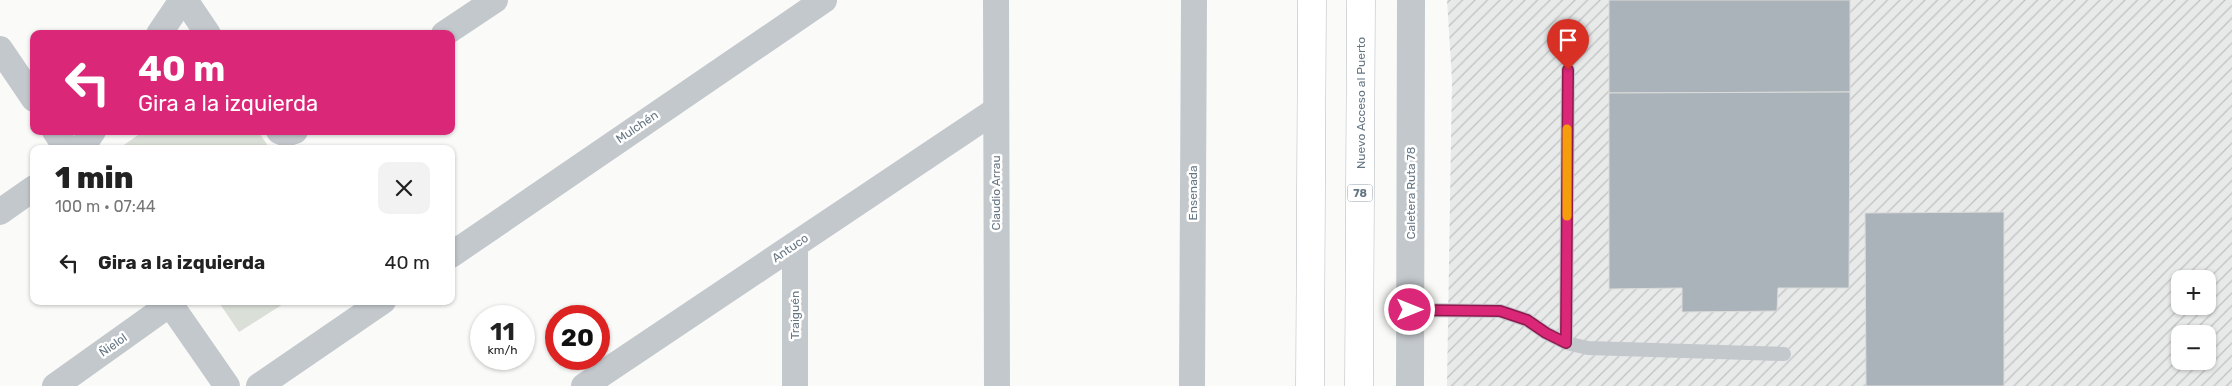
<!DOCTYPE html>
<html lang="es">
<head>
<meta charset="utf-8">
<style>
	body { margin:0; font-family:Rubik,sans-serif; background:#f2f2f2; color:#222; height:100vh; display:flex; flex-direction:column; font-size:19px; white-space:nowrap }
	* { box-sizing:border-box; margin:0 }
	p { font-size:16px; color:#767676 }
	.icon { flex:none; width:28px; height:28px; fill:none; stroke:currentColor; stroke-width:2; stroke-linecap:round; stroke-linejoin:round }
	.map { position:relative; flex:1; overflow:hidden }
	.sheet { position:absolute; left:30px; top:145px; width:425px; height:160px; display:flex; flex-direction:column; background:#fff; border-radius:10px; box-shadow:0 1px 4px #0004 }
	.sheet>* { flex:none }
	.hud { position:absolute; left:30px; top:30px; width:425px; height:105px; border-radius:10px; box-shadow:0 1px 4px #0004; background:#db2777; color:#fff; overflow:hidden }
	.buttons { position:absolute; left:2171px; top:270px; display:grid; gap:10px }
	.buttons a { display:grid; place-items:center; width:45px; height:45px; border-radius:10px; background:#fff; box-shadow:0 1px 4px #0004; font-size:25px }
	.speed { position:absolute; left:470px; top:305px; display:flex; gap:10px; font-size:25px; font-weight:700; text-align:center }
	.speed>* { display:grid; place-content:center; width:65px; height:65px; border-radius:50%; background:#fff; box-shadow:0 1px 4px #0004; line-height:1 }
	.speed small { font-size:12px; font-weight:400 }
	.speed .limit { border:8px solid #d22; background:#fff; color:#111 }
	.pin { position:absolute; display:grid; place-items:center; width:42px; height:42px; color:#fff; margin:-51px -21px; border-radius:50% 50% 50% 0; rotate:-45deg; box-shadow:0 0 5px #0007 }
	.pin .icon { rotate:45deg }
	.me { position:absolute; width:55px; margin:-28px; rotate:90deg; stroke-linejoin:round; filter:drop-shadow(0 0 4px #0008) }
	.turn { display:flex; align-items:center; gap:18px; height:105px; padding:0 25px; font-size:22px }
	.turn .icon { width:65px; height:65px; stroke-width:2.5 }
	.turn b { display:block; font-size:35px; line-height:42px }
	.round { display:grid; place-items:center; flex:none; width:52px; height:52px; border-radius:10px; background:#f2f2f2 }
	.summary { display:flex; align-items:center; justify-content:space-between; height:85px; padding:0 25px }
	h1 { font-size:30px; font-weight:800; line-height:38px }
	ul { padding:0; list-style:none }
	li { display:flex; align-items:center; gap:15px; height:65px; padding:0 25px }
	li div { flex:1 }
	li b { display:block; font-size:19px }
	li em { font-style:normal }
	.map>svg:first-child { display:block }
</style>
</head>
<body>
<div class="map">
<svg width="2232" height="386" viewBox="0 0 2232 386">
	<defs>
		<pattern id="industrial-furrows" width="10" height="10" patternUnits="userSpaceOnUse" patternTransform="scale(1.25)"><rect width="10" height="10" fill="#e8e9e9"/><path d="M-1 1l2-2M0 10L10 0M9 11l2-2" fill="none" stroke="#c0c1c2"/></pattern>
	</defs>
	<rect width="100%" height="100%" fill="#fafaf8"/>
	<path fill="url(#industrial-furrows)" fill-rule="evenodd" d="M1447,0H2232V386H1447L1452,80ZM2180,279H2208V306H2180ZM2180,334H2208V361H2180Z"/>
	<g fill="#dadfd7">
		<path d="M144,131H258L270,149H118Z"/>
		<path d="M218,301H288L239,332Z"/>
	</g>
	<g fill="#aab3b9" stroke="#dcdcda">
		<path d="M1609,0H1850V92L1609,93Z"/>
		<path d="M1850,92L1849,288H1778L1777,311L1682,312V288L1609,289V93Z"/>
		<path d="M2004,212V386H1866L1865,213Z"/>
	</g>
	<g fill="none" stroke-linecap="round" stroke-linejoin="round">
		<g stroke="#b4b9bd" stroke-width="29">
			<g id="motorway">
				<path d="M1310,386L1312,0"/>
				<path d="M1359,386L1361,0"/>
			</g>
		</g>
		<g stroke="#c3c8cc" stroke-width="14">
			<path d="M1410,310L1500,311L1527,320L1546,333L1566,343L1588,348L1784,354"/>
			<path d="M1566,343L1568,70"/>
		</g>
		<g stroke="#c3c8cc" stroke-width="26">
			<path d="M185,0L208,34"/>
			<path d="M996,0L997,386"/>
			<path d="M159,34L182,0"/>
			<path d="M444,34L495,0"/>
			<path d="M0,49L34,99"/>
			<path d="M55,131L67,149"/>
			<path d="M279,131L286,134L295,131"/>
			<path d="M81,149L93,131"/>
			<path d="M0,212L34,188"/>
			<path d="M795,245V386"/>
			<path d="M451,255L824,0"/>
			<path d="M168,301L227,386"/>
			<path d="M55,386L170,304"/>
			<path d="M259,386L383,301"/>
			<path d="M584,386L996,110"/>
			<path d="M1192,386L1194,0"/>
		</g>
		<path stroke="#c3c8cc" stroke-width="28" d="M1410,386L1411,0"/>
		<use href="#motorway" stroke="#fff" stroke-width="28"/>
	</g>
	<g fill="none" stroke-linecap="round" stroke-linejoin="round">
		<g stroke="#8e194d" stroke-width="12">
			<path id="route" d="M1410,310L1500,311L1527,320L1546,333L1566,343L1568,70"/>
		</g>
		<use href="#route" stroke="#db2777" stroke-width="9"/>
		<path stroke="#f59e0b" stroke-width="9" d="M1567,216V129"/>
	</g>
	<g text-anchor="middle" stroke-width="5" stroke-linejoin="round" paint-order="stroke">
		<rect fill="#fff" stroke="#939fa8" stroke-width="1" x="1347.5" y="184.5" width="25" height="17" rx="4"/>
		<g font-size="11" font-weight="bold" fill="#657683">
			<text x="1360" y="197">78</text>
		</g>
		<g font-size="12" fill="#657683" stroke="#fff">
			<text transform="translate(1361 103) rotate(-90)" y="4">Nuevo Acceso al Puerto</text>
			<text transform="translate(637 127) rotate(-34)" y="4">Mulchén</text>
			<text transform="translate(996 193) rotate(-90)" y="4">Claudio Arrau</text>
			<text transform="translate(1193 193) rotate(-90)" y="4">Ensenada</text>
			<text transform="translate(1411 193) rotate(-90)" y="4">Caletera Ruta 78</text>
			<text transform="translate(790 248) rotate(-34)" y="4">Antuco</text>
			<text transform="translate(795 315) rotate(-90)" y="4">Traiguén</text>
			<text transform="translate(113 345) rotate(-35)" y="4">Ñielol</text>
		</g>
	</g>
</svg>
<div class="buttons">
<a>+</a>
<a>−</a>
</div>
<div class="speed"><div>11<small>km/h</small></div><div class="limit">20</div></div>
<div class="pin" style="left:1568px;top:70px;background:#d93025"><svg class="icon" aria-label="arrive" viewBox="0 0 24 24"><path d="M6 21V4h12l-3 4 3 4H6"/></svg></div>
<svg class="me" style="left:1410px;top:310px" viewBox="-20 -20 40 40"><circle r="17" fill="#db2777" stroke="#fff" stroke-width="3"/><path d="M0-11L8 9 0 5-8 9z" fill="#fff"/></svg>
<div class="hud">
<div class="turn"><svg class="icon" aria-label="left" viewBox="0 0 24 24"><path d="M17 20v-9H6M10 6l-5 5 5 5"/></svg><div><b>40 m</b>Gira a la izquierda</div></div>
</div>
<section class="sheet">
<div class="summary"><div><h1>1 min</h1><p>100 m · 07:44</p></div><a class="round"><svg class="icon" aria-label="close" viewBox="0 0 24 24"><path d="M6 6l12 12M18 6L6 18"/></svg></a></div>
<ul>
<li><svg class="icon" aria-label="left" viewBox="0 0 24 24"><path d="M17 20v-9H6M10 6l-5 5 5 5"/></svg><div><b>Gira a la izquierda</b></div><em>40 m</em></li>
</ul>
</section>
</div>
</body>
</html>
